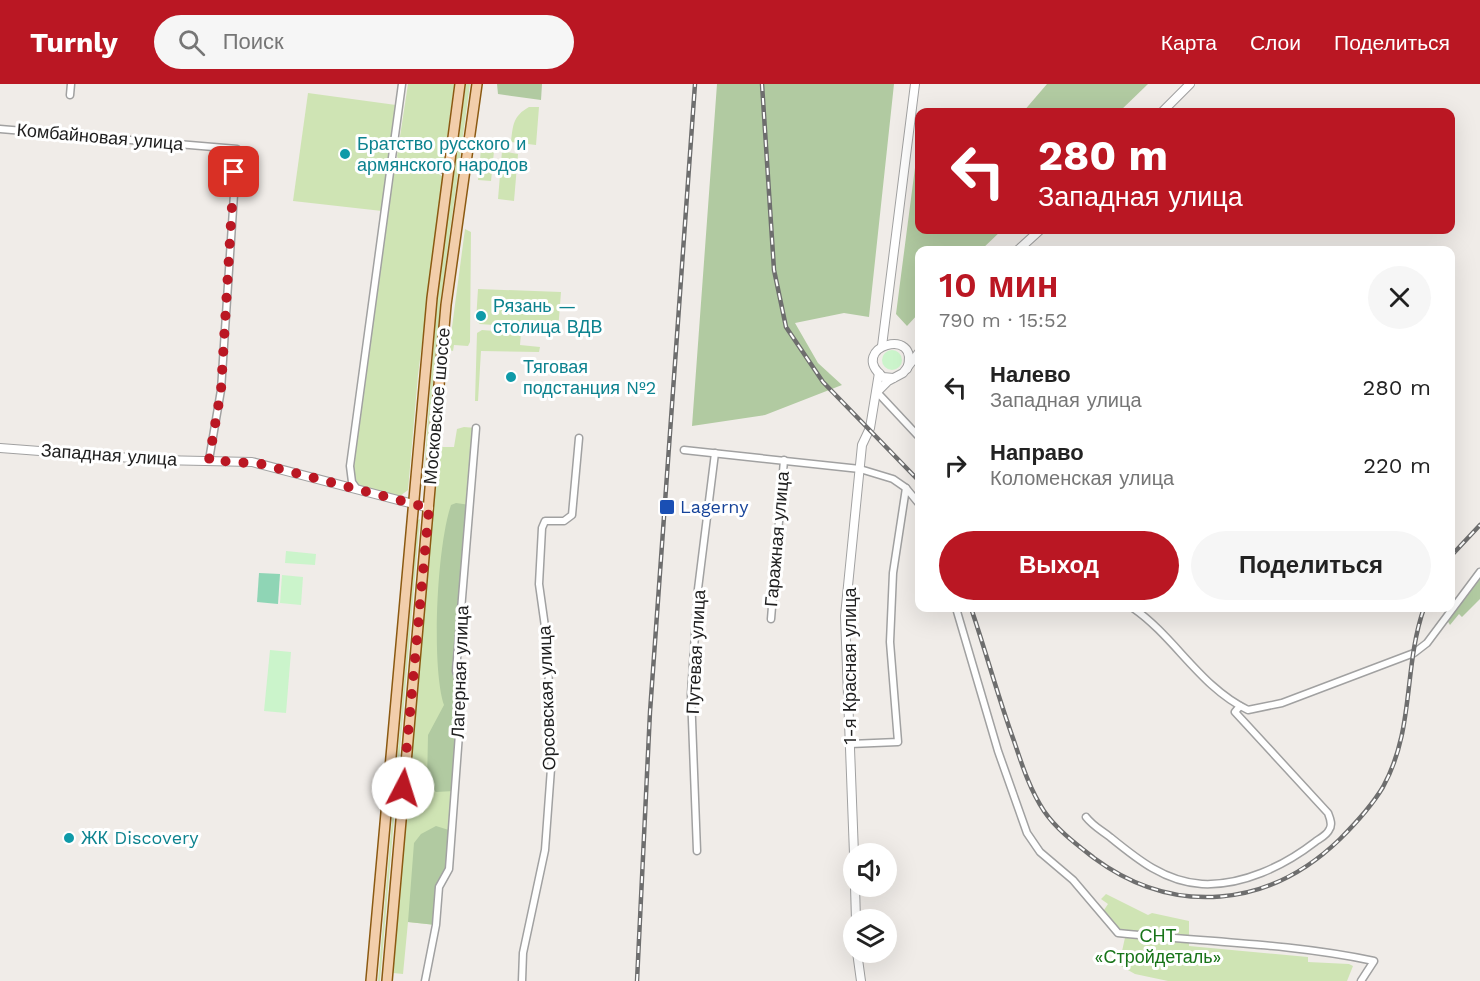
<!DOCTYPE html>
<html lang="ru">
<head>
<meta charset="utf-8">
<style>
	body { margin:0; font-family:"Work Sans",sans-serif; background:#f6f6f6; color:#222; height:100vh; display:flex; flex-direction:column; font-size:22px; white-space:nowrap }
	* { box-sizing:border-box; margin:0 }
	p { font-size:20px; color:#767676 }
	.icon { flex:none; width:33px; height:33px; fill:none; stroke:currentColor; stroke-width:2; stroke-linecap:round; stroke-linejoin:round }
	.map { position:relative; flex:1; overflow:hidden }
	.drawer { position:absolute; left:915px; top:162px; width:540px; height:366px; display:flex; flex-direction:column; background:#fff; border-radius:12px; box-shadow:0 6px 24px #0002 }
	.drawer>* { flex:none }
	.banner { position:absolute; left:915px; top:24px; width:540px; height:126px; border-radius:12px; box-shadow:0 6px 24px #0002; background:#ba1723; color:#fff; overflow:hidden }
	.tools { position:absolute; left:843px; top:759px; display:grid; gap:12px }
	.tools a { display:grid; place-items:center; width:54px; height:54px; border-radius:50%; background:#fff; box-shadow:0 6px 24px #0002; font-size:30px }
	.pin { position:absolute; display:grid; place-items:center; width:51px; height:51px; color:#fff; margin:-26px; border-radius:12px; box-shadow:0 3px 9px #0006 }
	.me { position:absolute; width:66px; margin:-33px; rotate:5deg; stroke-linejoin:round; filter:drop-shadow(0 0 4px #0008) }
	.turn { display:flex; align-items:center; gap:21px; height:126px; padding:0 24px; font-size:27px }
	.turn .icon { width:78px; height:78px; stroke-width:2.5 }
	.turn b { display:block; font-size:42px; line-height:51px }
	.round { display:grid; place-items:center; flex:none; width:63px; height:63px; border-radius:32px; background:#f6f6f6 }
	.head { display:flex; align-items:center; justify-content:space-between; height:102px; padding:0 24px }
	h1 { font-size:36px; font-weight:600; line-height:45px; color:#ba1723 }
	.primary-button { display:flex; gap:12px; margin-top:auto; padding:12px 24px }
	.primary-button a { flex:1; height:69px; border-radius:36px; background:#ba1723; color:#fff; font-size:24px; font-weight:600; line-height:69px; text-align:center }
	.primary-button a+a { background:#f6f6f6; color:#222 }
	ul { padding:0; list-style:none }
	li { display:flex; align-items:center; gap:18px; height:78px; padding:0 24px }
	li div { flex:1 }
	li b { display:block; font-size:22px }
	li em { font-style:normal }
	header { display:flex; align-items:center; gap:36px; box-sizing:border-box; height:84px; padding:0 30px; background:#ba1723; color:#fff }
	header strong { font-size:28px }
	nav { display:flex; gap:33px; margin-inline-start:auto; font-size:21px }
	.search { width:420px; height:54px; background:#f6f6f6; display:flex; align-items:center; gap:15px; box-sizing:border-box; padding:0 21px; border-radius:33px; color:#767676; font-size:22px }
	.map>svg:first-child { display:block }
</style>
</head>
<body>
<header>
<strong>Turnly</strong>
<div class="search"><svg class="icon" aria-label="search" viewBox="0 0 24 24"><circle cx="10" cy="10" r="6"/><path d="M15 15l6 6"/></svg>Поиск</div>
<nav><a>Карта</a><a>Слои</a><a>Поделиться</a></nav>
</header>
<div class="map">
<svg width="1480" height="897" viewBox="0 0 1480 897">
	<rect width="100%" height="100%" fill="#f0ece8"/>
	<g fill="#cfe4b4">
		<path d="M408,0H454L445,71L441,81L399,78L397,72Z"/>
		<path d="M466,0H470L441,214L422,414L437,213Z"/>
		<path d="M308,9L396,21L382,127L293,117Z"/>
		<path d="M529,23H539L536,61L511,58C513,41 513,32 529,23Z"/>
		<path d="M481,65L494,67L491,97L478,96Z"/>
		<path d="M502,67L518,70L514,117L498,115Z"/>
		<path d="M404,84L436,88L443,93L418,291L408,406L400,412L362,404L355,399L353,382L393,90Z"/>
		<path d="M465,145L471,148L470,258L468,262L454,261L453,267L449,266Z"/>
		<path d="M478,205L561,208L558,247L546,246L545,238L523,237L521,243L480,240L476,237Z"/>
		<path d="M482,246L521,249L520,261L540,263L539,268L481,267L478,317H475L477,249Z"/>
		<path d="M464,343L476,344L456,587L449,785L443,794L436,841L408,838L403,890L393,889L435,363H454L457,345Z"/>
		<path d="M420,435L380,897H378L418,436Z"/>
		<path d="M1106,810L1148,831L1152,829L1189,837V862L1308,873V878L1349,880L1353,882L1347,897H1168L1135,890L1119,881L1126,849L1113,842L1102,829L1108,820L1101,815Z"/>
	</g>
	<g fill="#b1caa1">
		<path d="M497,0H542L541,16L498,10Z"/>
		<path d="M717,0H894L869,233L844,229L795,239L818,279L842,301L765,331L692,342Z"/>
		<path d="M1047,0H1148L1119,28H1023Z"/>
		<path d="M916,76H919L920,146H1002L981,166H920L919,229L907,242L896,230Z"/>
		<path d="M456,419L470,421L456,587L461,604L454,707L436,708L427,700L428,651L444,621C431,581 437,462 451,421Z"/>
		<path d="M1480,494V515L1462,533L1459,530L1450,541L1447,536Z"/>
		<path d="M436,742L452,747L449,785L443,794L436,841L408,838L414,759L421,750Z"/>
	</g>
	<g fill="#cbf4cb">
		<circle cx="892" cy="276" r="10"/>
		<path d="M286,467L316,470L315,481L285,479Z"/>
		<path d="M282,491L303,493L301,521L280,519Z"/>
		<path d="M270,566L291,568L286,629L264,627Z"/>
	</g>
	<path fill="#8fd5b5" d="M259,489L280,490L278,520L257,518Z"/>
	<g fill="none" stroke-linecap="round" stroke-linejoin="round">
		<g stroke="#a1a1a1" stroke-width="9">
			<g id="minor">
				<path d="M70,11L71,0"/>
				<path d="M0,45L237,65L221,306L209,376"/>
				<path d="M392,80L447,86"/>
				<path d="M877,308L920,354"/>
				<path d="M684,366L860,385L893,395L906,404L920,421"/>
				<path d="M357,405L352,398L350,382L402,0"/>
				<path d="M956,524L998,667L1027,749L1040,768L1073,796L1118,849C1203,858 1289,859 1374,877L1361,897"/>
				<path d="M1133,524C1175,553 1200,603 1248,626L1282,619L1414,569L1427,559L1480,488"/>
				<path d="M771,535L784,376"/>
				<path d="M850,660L898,658L890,558L893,489L906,404"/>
				<path d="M1086,733C1093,742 1101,746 1110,753C1137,775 1165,798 1202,800C1242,802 1284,782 1315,758C1319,755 1327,751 1329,746C1333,741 1330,734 1328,729L1235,628L1240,622"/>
				<path d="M697,767L691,610L698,505L715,369"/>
				<path d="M425,897L436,841L439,803L449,785L461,623V604L456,587L476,344"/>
				<path d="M522,897L523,869L545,766L552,671L547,557L539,500L542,444L545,437H564L572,431L579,354"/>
			</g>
		</g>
		<g stroke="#a1a1a1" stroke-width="10">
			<g id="tertiary">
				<path d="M1162,28L1190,0"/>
				<path d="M1018,166L1040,146"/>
				<path d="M882,262L915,0"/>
				<path d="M893,294L883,293C846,263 922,241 907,285"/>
				<path d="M877,308L888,297L903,289L920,267"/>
				<path d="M0,364L158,376L252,378L429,424"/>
				<path d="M854,770L845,532L862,361L870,344L879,289"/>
				<path d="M855,802L856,836"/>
				<path d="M857,868L861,897"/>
			</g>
		</g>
		<g stroke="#8b5911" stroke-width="12">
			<g id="primary">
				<path d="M371,897L432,214L460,0"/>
				<path d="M387,897L446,221L477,0"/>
			</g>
		</g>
		<use href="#minor" stroke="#fff" stroke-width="6"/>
		<use href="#tertiary" stroke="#fff" stroke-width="8"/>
		<use href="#primary" stroke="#f2ceab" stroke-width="9"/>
		<g stroke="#6e6e6e" stroke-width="4.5">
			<g id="rail">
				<path d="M762,0L774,186L786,243L823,298L920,398"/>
				<path d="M1450,473L1480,441"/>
				<path d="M971,524C986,568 998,613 1014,657C1022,681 1030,706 1044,727C1057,746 1076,760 1094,774C1174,833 1269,824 1340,755C1356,739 1371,723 1383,703C1415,645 1403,584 1424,524"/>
				<path d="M637,897L650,628L695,0"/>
			</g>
		</g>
		<use href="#rail" stroke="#fff" stroke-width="2" stroke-dasharray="7" stroke-linecap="butt"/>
	</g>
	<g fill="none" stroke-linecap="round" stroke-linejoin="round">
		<path stroke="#ba1723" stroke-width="10" stroke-dasharray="0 18" d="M234,88L221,306L209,376L261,380L429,424L403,704"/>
	</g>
	<g fill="#0f9aa8" stroke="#fff" stroke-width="2">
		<circle cx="345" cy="70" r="6"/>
		<circle cx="481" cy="232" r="6"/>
		<circle cx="511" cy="293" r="6"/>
		<circle cx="69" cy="754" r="6"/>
	</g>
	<rect fill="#1a4fb4" stroke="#fff" stroke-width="2" x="659" y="415" width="16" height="16" rx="3"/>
	<g text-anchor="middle" stroke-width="6" stroke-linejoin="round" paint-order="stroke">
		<g font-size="18" fill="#202020" stroke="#fff">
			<text transform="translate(100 53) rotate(5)" y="6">Комбайновая улица</text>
			<text transform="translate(437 322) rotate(-85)" y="6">Московское шоссе</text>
			<text transform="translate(109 371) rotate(4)" y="6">Западная улица</text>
			<text transform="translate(777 455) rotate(-85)" y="6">Гаражная улица</text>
			<text transform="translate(696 568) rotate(-87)" y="6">Путевая улица</text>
			<text transform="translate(850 582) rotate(-90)" y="6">1-я Красная улица</text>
			<text transform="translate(460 588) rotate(-88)" y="6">Лагерная улица</text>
			<text transform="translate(547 614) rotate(-92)" y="6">Орсовская улица</text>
		</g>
		<g font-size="18" fill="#0d838f" stroke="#fff" text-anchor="start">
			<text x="357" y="66">Братство русского и<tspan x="357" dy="21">армянского народов</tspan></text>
			<text x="493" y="228">Рязань —<tspan x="493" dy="21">столица ВДВ</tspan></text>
			<text x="523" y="289">Тяговая<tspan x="523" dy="21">подстанция №2</tspan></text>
			<text x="81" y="760">ЖК Discovery</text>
		</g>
		<g font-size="18" fill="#164399" stroke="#fff" text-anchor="start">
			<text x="680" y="429">Lagerny</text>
		</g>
		<g font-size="18" fill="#187419" stroke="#fff">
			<text x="1158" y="858">СНТ<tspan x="1158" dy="21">«Стройдеталь»</tspan></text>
		</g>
	</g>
</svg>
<div class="tools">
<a><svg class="icon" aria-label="sound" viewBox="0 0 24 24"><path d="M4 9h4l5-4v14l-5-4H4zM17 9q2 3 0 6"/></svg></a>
<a><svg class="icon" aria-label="layers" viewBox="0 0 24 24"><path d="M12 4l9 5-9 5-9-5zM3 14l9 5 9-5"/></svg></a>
</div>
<div class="pin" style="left:234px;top:88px;background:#d93025"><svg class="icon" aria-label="arrive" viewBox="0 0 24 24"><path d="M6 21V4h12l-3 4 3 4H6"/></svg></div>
<svg class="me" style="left:403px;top:704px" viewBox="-20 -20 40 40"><circle r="19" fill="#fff"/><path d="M0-13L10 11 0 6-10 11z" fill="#ba1723"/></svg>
<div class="banner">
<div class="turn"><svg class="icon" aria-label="left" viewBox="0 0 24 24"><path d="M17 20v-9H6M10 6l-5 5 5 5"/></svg><div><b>280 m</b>Западная улица</div></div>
</div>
<section class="drawer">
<div class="head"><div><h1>10 мин</h1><p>790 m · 15:52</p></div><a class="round"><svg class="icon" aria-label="close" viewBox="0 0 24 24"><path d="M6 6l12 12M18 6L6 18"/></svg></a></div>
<ul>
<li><svg class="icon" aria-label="left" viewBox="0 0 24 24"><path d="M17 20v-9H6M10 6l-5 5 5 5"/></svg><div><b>Налево</b><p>Западная улица</p></div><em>280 m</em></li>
<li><svg class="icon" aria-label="right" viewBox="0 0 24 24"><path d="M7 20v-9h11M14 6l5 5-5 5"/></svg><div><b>Направо</b><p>Коломенская улица</p></div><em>220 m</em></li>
</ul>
<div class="primary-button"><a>Выход</a><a>Поделиться</a></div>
</section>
</div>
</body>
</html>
